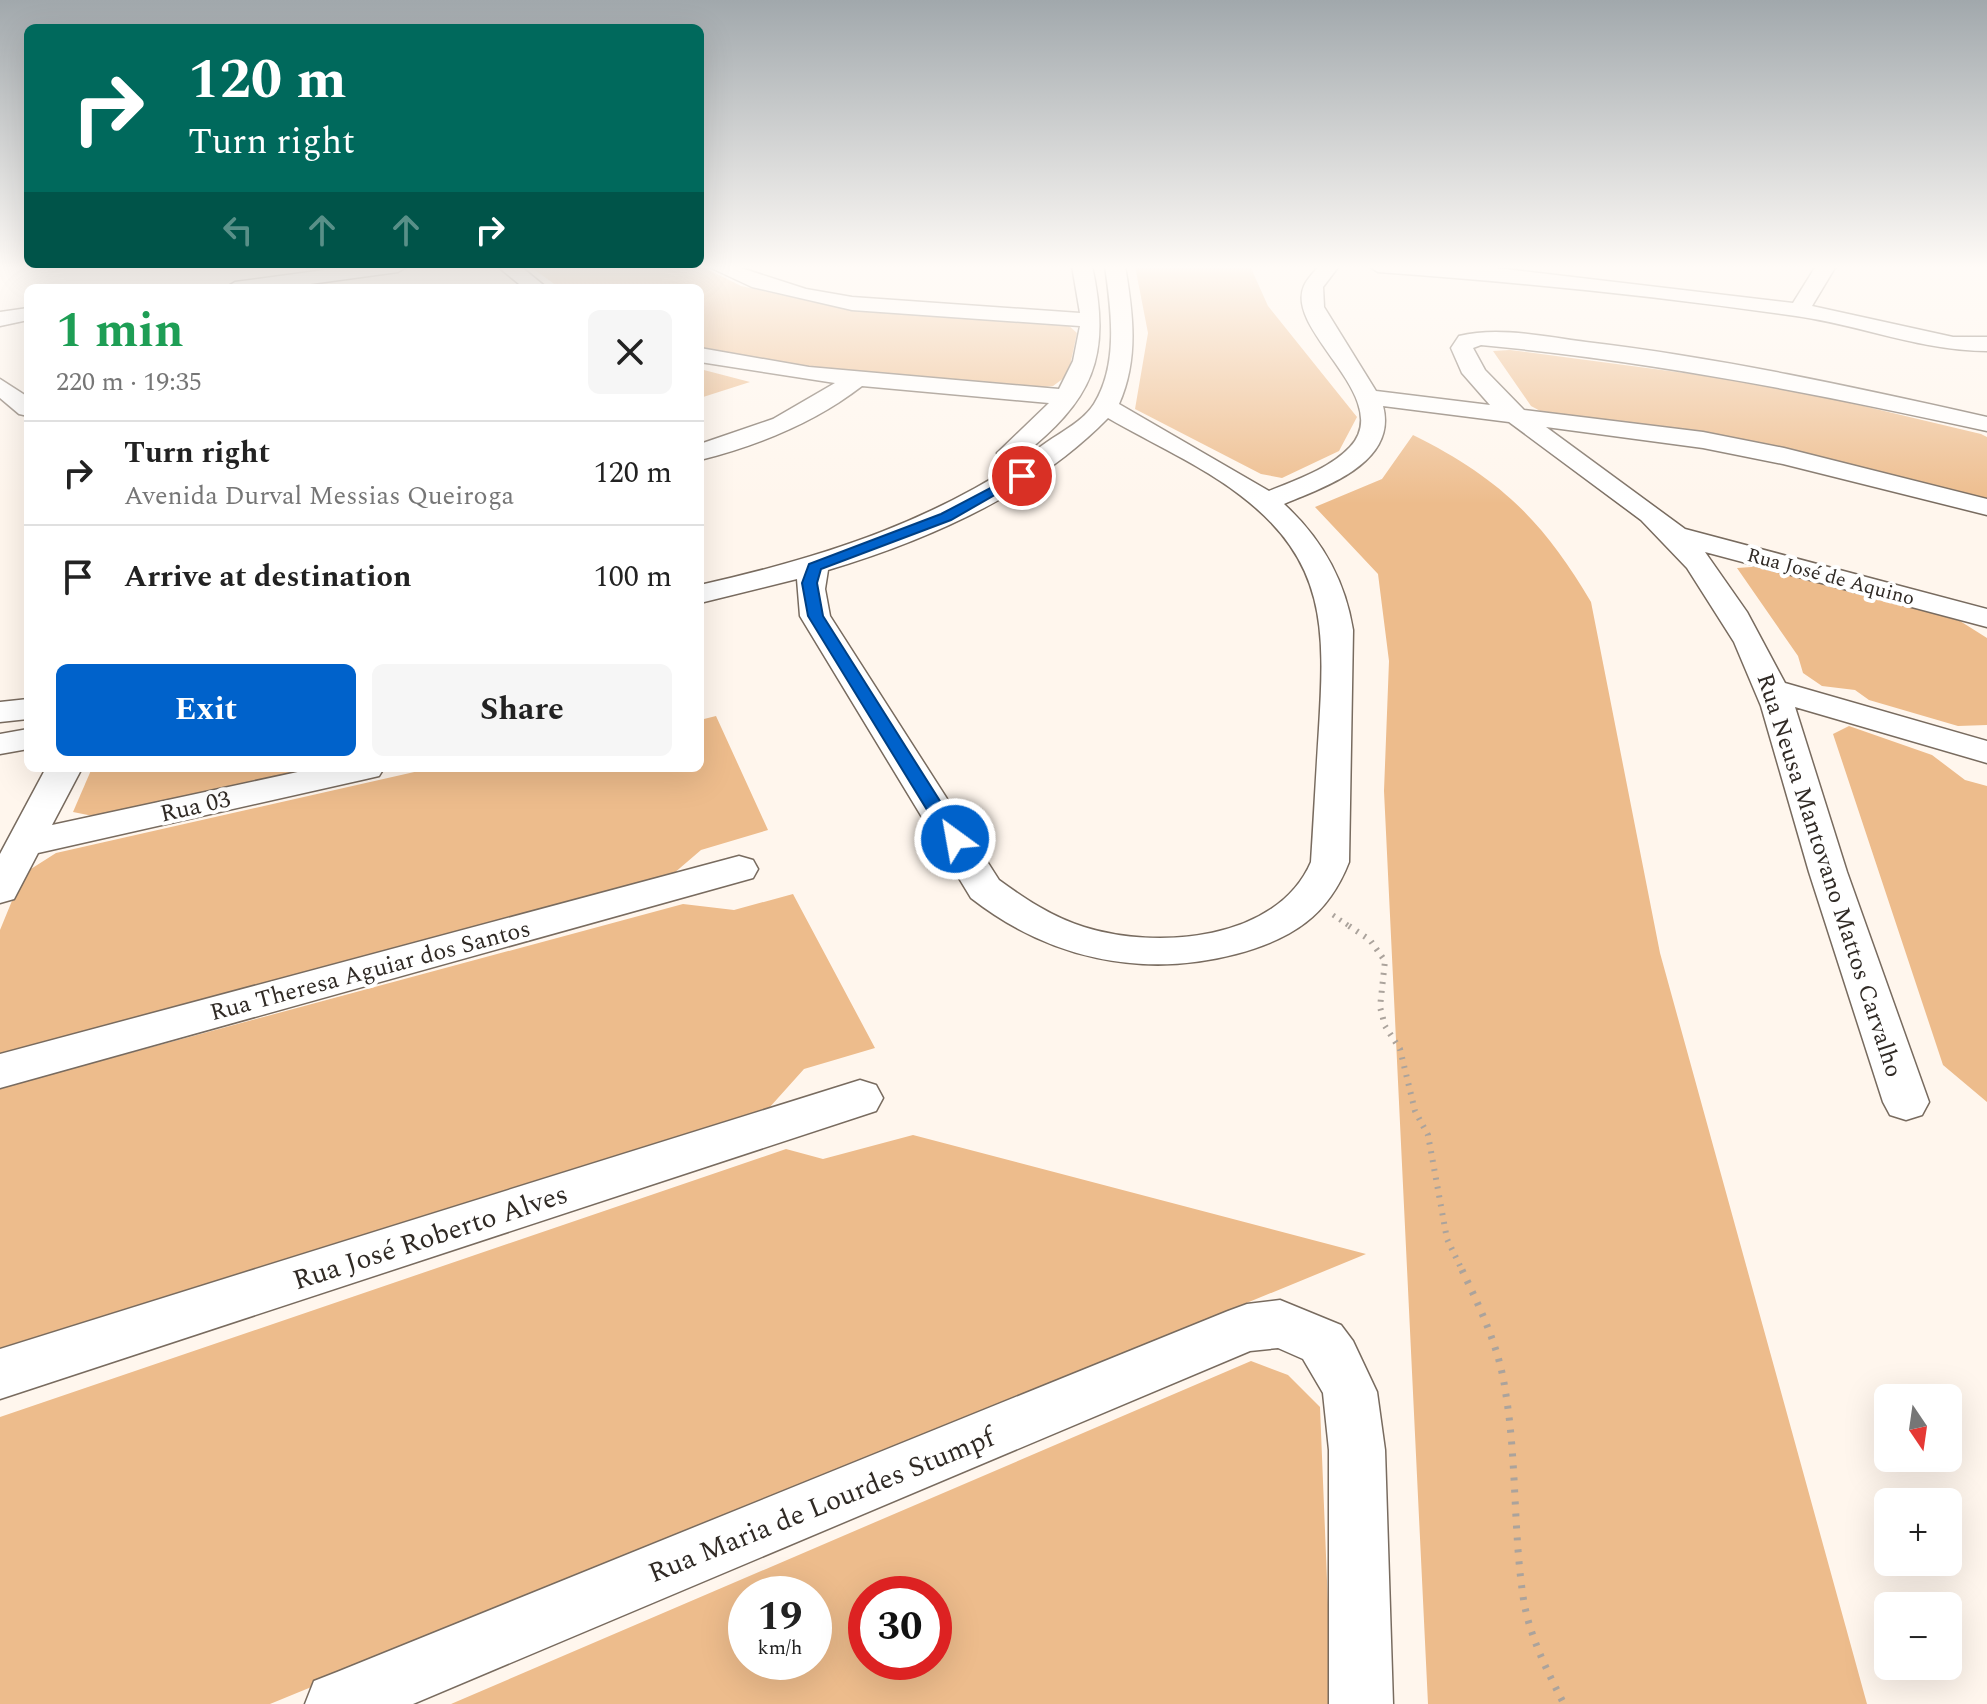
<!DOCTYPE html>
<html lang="en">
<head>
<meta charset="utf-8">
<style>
	body { margin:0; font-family:Spectral,serif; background:#f6f6f6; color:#222; height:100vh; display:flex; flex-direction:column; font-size:30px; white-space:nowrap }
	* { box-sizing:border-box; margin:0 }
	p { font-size:26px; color:#767676 }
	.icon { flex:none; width:44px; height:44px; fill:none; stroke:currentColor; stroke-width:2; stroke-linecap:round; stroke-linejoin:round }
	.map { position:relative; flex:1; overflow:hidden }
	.panel { position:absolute; left:24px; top:284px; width:680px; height:488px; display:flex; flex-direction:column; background:#fff; border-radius:12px; box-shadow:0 8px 32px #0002 }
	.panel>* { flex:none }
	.guide { position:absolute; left:24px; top:24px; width:680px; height:244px; border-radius:12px; box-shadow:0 8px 32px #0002; background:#00695c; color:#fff; overflow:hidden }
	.needle { width:52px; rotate:167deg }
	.controls { position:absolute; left:1874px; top:1384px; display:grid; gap:16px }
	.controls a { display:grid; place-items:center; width:88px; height:88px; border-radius:12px; background:#fff; box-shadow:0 8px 32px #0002; font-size:40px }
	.speed { position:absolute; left:728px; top:1576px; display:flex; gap:16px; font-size:40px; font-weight:700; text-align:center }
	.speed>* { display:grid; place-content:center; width:104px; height:104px; border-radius:50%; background:#fff; box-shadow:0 8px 32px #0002; line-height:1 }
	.speed small { font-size:20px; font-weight:400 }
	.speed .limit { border:12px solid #d22; background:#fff; color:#111 }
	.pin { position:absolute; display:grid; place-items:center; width:68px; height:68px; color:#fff; margin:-34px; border:4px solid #fff; border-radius:50%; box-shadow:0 2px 8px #0007 }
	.me { position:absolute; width:88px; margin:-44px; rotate:328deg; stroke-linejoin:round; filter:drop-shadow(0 0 6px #0008) }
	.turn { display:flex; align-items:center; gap:28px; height:168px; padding:0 32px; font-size:36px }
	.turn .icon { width:104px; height:104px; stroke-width:2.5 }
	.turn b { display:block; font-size:56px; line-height:68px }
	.lanes { display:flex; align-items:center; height:76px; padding:0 32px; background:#0003; justify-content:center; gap:40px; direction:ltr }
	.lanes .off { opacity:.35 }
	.round { display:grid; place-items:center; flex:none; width:84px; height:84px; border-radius:12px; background:#f6f6f6 }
	.head { display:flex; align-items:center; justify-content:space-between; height:136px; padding:0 32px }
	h1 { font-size:48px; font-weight:700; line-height:60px; color:#1e9e55 }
	.cta { display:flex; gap:16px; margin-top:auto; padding:16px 32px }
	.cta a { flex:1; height:92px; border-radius:12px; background:#0062cb; color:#fff; font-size:32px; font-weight:700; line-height:92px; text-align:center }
	.cta a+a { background:#f6f6f6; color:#222 }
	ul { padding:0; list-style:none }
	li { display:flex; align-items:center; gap:24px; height:104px; padding:0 32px; border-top:2px solid #e0e0e0 }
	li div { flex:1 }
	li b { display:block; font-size:30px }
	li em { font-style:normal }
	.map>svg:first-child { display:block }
</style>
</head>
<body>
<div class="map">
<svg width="1987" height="1704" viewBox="0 0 1987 1704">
	<rect width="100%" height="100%" fill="#fff6ed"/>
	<g fill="#edbc8c" fill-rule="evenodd">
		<path d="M529,266H701L741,286L850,310L1067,324L1077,333L1068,375L1053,386L1033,388L813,370L700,349V288H560Z"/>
		<path d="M1135,266H1250L1268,306L1357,417L1339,451L1282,478L1261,474L1135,409L1148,333Z"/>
		<path d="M1510,350L1775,385L1981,434L1987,437V499L1729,437L1544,413L1531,406L1493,351Z"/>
		<path d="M700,369L750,382L700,398Z"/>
		<path d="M1413,435C1498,477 1543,520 1591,602L1660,953L1867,1704H1428L1384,791L1389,661L1378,574L1315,507L1382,479Z"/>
		<path d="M1766,566L1960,621L1987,638V725L1958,726L1869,700L1855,690L1822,686L1803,673L1798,656L1737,568Z"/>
		<path d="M716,716L768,830L701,850L673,874L0,1054V930L23,874L56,853L432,768H700V720Z"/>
		<path d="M1849,726L1932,755L1965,780L1987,786V1102L1943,1065L1833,734Z"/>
		<path d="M92,768H319L103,818L73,812Z"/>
		<path d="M793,894L875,1048L804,1069L769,1108L0,1354V1088L683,904L734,910Z"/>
		<path d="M913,1135L1366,1254L270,1704H0V1417L786,1149L823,1159Z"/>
		<path d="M1251,1361L1288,1375L1320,1407L1332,1704H451ZM746,1594H814V1662H746ZM866,1594H934V1662H866Z"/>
	</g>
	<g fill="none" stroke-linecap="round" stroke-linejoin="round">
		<g stroke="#786b5f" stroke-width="3">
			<g id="minor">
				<path d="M354,266H408L398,272L281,288H225L235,282Z"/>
				<path d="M497,266H520L547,288H524Z"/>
				<path d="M707,266H735L806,289L852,297L1080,313L1072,266H1092C1112,358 1093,400 1019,458H1001L997,453L1049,403L862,386C814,423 759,445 700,460V444L773,419L835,383L700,362V348L809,367L1059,389L1073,361L1080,326L852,310L752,287Z"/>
				<path d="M1105,266H1125C1133,313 1139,359 1119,404L1269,491C1296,480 1329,469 1350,447C1396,398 1284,331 1304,286C1307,279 1314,272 1319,266H1339L1323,287L1324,307L1376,391L1490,405L1462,373L1451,348L1459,336C1499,326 1545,337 1586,342C1721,358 1854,387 1987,417V431C1819,394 1652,361 1481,345L1473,348L1485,370L1524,410L1703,432L1784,448L1987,499V515L1783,464L1703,448L1546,427L1685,529L1987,609V627L1705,552L1747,612L1785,683L1987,741V763L1795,707L1847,872L1929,1102L1922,1115L1906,1120L1890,1115L1883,1102L1809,872L1761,706L1734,642L1687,568L1641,520L1509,422L1383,406C1398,463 1324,487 1284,504C1322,539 1345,580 1353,630L1349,862C1328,916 1292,939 1236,954C1141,979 1048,958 971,898L800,616L797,579L700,603V585C825,557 943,519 1047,442C1063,431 1084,420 1094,404C1119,364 1111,309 1105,266ZM1108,418C1151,443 1201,465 1240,495C1327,561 1325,629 1319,728C1316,773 1314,817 1311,862C1277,941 1157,950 1084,927C1052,917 1025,899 999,880L830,616L825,589L828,570C928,540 1034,494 1108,418Z"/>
				<path d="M1368,266H1480L1793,303L1816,266H1836L1812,306L1953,337H1987V351C1922,351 1860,325 1796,316C1657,296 1517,282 1378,272Z"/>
				<path d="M28,308V320L0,326V312Z"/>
				<path d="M0,379L28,397V416L19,414L0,398Z"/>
				<path d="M28,699V719L0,722V702Z"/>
				<path d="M28,729V749L0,754V734Z"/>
				<path d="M46,768H82L52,825L316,768H384L379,776L366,779L38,853L14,899L0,903V854Z"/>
				<path d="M739,856L753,860L758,869L753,878L0,1088V1054Z"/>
				<path d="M860,1080L876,1085L883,1098L876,1111L0,1399V1349Z"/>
				<path d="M1280,1300L1341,1325L1353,1341L1377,1392L1385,1450L1393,1704H1329V1450L1323,1393L1303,1359L1278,1348L1250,1351L413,1704H305L314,1681L337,1672L1228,1311L1247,1304Z"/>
			</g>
		</g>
		<path stroke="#aba39c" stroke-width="5" stroke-dasharray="2 6" stroke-linecap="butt" d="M1333,915L1352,928"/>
		<path stroke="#aba39c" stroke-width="6" stroke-dasharray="2 7" stroke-linecap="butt" d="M1349,926L1370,940L1385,961L1380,1007L1385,1026L1400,1049L1415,1111L1428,1135L1447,1239L1463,1272"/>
		<path stroke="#aba39c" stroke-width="7" stroke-dasharray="3 9" stroke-linecap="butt" d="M1462,1270C1480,1308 1499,1347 1505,1389C1517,1458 1513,1528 1523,1596C1528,1633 1547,1671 1564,1704"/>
		<use href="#minor" fill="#fff" fill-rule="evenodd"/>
	</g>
	<path fill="#513106" d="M305,266H336L306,269Z"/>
	<linearGradient id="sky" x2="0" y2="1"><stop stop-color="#a1a8ac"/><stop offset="0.53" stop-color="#fffbf7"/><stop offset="1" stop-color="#fffbf7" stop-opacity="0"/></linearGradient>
	<rect width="1987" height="504" fill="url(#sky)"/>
	<path fill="#0062cb" stroke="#004084" stroke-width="2" d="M1017,474L1028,476L951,520L821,569L817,583L823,616L964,839L955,845L948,844L808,616L802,583L809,564L941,514Z"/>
	<g text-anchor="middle" stroke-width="8" stroke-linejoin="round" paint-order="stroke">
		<g font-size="20" fill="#302a25" stroke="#fff">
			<text transform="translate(1831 576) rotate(15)" y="7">Rua José de Aquino</text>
		</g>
		<g font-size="24" fill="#302a25" stroke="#fff">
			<text transform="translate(195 806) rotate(-13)" y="8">Rua 03</text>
			<text transform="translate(1830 875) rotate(72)" y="8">Rua Neusa Mantovano Mattos Carvalho</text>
			<text transform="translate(370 970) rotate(-15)" y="8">Rua Theresa Aguiar dos Santos</text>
		</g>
		<g font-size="28" fill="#302a25" stroke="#fff">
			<text transform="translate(430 1236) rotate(-18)" y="10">Rua José Roberto Alves</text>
			<text transform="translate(821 1504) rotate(-22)" y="10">Rua Maria de Lourdes Stumpf</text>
		</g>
	</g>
</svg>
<div class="controls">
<a><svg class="needle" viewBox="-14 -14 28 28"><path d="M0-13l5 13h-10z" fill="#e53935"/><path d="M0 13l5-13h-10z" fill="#767676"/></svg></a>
<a>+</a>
<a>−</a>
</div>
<div class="speed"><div>19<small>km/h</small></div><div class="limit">30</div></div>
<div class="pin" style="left:1022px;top:476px;background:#d93025"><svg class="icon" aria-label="arrive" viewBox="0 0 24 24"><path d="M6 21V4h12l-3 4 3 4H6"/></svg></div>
<svg class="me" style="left:955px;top:839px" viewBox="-20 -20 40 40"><circle r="17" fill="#0062cb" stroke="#fff" stroke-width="3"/><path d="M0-11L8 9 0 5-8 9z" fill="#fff"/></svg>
<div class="guide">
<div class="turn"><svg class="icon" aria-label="right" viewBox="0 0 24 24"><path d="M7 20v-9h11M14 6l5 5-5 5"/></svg><div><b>120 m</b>Turn right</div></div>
<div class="lanes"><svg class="icon off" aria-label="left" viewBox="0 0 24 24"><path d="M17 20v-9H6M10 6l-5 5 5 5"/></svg><svg class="icon off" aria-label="ahead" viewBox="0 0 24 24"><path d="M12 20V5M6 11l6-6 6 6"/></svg><svg class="icon off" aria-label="ahead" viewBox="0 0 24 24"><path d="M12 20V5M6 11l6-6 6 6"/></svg><svg class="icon" aria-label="right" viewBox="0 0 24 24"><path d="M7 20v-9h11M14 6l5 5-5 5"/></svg></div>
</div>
<section class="panel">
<div class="head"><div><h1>1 min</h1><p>220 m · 19:35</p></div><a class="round"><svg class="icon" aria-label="close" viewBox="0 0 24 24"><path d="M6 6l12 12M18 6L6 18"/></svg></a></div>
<ul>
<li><svg class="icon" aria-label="right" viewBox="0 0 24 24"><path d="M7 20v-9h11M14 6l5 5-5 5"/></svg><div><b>Turn right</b><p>Avenida Durval Messias Queiroga</p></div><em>120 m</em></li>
<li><svg class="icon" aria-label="arrive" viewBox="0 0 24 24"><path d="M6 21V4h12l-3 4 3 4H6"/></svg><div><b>Arrive at destination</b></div><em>100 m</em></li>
</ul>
<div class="cta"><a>Exit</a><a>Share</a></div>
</section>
</div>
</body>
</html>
